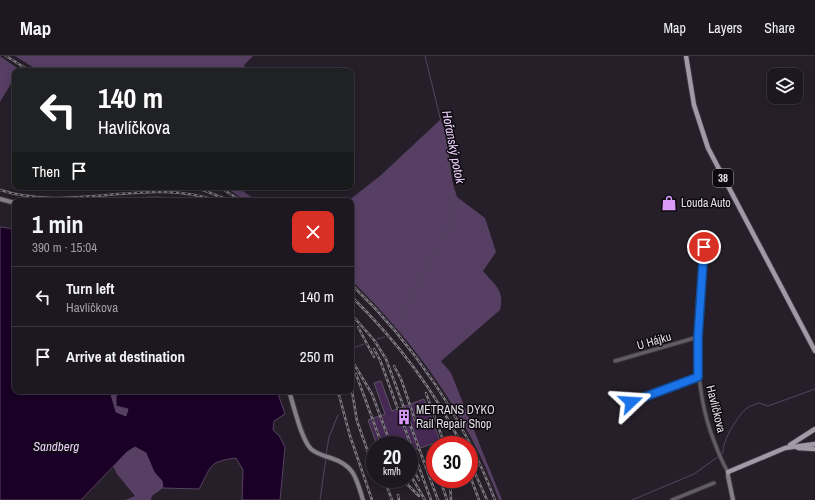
<!DOCTYPE html>
<html lang="en">
<head>
<meta charset="utf-8">
<style>
	body { margin:0; font-family:"Archivo Narrow",sans-serif; background:#29242d; color:#f1f3f6; height:100vh; display:flex; flex-direction:column; font-size:15px; white-space:nowrap }
	* { box-sizing:border-box; margin:0 }
	p { font-size:13px; color:#a09fa5 }
	.icon { flex:none; width:22px; height:22px; fill:none; stroke:currentColor; stroke-width:2; stroke-linecap:round; stroke-linejoin:round }
	.map { position:relative; flex:1; overflow:hidden }
	.drawer { position:absolute; left:12px; top:142px; width:342px; height:196px; display:flex; flex-direction:column; background:#1c1720; border-radius:8px; box-shadow:0 2px 10px #0003,0 0 0 1px #3a363e }
	.drawer>* { flex:none }
	.hud { position:absolute; left:12px; top:12px; width:342px; height:122px; border-radius:8px; box-shadow:0 2px 10px #0003,0 0 0 1px #3a363e; background:#202124; color:#fff; overflow:hidden }
	.controls { position:absolute; left:767px; top:12px; display:grid; gap:8px }
	.controls a { display:grid; place-items:center; width:36px; height:36px; border-radius:8px; background:#1c1720; box-shadow:0 2px 10px #0003,0 0 0 1px #3a363e; font-size:20px }
	.speed { position:absolute; left:366px; top:380px; display:flex; gap:8px; font-size:20px; font-weight:700; text-align:center }
	.speed>* { display:grid; place-content:center; width:52px; height:52px; border-radius:50%; background:#1c1720; box-shadow:0 2px 10px #0003,0 0 0 1px #3a363e; line-height:1 }
	.speed small { font-size:10px; font-weight:400 }
	.speed .limit { border:6px solid #d22; background:#fff; color:#111 }
	.pin { position:absolute; display:grid; place-items:center; width:34px; height:34px; color:#fff; margin:-17px; border:2px solid #fff; border-radius:50%; box-shadow:0 1px 4px #0007 }
	.me { position:absolute; width:44px; margin:-22px; rotate:70deg; stroke-linejoin:round; filter:drop-shadow(0 0 3px #0008) }
	.turn { display:flex; align-items:center; gap:14px; height:84px; padding:0 20px; font-size:18px }
	.turn .icon { width:52px; height:52px; stroke-width:2.5 }
	.turn b { display:block; font-size:28px; line-height:34px }
	.then { display:flex; align-items:center; height:38px; padding:0 20px; background:#0003; gap:8px; font-size:15px }
	.round { display:grid; place-items:center; flex:none; width:42px; height:42px; border-radius:8px; background:#29242d }
	.summary { display:flex; align-items:center; justify-content:space-between; height:68px; padding:0 20px }
	h1 { font-size:24px; font-weight:700; line-height:30px }
	ul { padding:0; list-style:none }
	li { display:flex; align-items:center; gap:12px; height:60px; padding:0 20px; border-top:1px solid #3a363e }
	li div { flex:1 }
	li b { display:block; font-size:15px }
	li em { font-style:normal }
	header { display:flex; align-items:center; gap:24px; box-sizing:border-box; height:56px; padding:0 20px; background:#1c1720; border-bottom:1px solid #3a363e }
	header strong { font-size:19px }
	nav { display:flex; gap:22px; margin-inline-start:auto; font-size:14px }
	.map>svg:first-child { display:block }
</style>
</head>
<body>
<header>
<strong>Map</strong>
<nav><a>Map</a><a>Layers</a><a>Share</a></nav>
</header>
<div class="map">
<svg width="815" height="444" viewBox="0 0 815 444">
	<rect width="100%" height="100%" fill="#261f2a"/>
	<g fill="#573f64">
		<path d="M0,0L20,14L15,15V21L0,46Z"/>
		<path d="M15,0H253L244,9L248,15H39Z"/>
		<path d="M440,64L446,75L452,125L457,141L485,162L496,196L483,215C494,229 505,233 500,254L441,305L451,317L502,444H499C468,360 415,286 351,224V145H348L380,120Z"/>
		<path d="M225,131H237L257,145H246Z"/>
		<path d="M110,335H122L116,340L122,352L128,353L126,360L116,356Z"/>
		<path d="M135,391L146,396L154,416L162,425L163,432L152,440L151,444H125L135,440L117,418L113,410L127,396Z"/>
	</g>
	<path fill="#1a0026" stroke="#56435f" d="M0,171L15,173V335H110L116,356L126,360L128,353L116,350V340L122,335H277L285,358L274,365L273,374L280,381L285,391L280,444H242L243,414L236,402C207,406 212,410 199,433L163,432L162,425L154,416L146,397L135,391L127,396L81,444H0Z"/>
	<g fill="none" stroke-linecap="round" stroke-linejoin="round">
		<g stroke="#56435f" stroke-width="1">
			<path d="M425,0L446,86L454,142L453,159L448,173L442,185"/>
			<path d="M395,272L439,190"/>
			<path d="M377,283L385,281"/>
			<path d="M351,293L364,288"/>
			<path d="M721,398L723,397C722,385 738,359 747,352C750,350 756,348 759,347L768,350L815,333"/>
			<path d="M326,399L329,381L338,359"/>
			<path d="M320,444L326,402"/>
			<path d="M632,444L694,418L719,400"/>
		</g>
	</g>
	<path fill="#462955" stroke="#5d5461" d="M381,325L392,355L424,343L440,385L409,396V389H377L368,364L385,358L374,327Z"/>
	<g fill="none" stroke-linecap="round" stroke-linejoin="round">
		<g stroke="#403a44" stroke-width="5">
			<g id="street">
				<path d="M704,191C699,256 689,322 714,385C718,396 722,406 728,416"/>
				<path d="M615,305L698,281"/>
				<path d="M631,346L698,321"/>
				<path d="M672,444L714,427"/>
			</g>
		</g>
		<g stroke="#403a44" stroke-width="6">
			<g id="secondary">
				<path d="M0,143L15,147"/>
				<path d="M119,145L156,143L173,145"/>
				<path d="M289,335C294,350 301,383 311,393C317,398 324,400 331,402C355,410 356,422 363,444"/>
				<path d="M728,416V420L733,444"/>
			</g>
		</g>
		<g stroke="#403a44" stroke-width="6">
			<g id="primary">
				<path d="M686,0L694,49L708,92L815,295"/>
				<path d="M790,389L815,373"/>
				<path d="M798,392L815,393"/>
				<path d="M728,416L785,392L815,388"/>
			</g>
		</g>
		<use href="#street" stroke="#615d63" stroke-width="3"/>
		<use href="#secondary" stroke="#857f88" stroke-width="4"/>
		<use href="#primary" stroke="#a199a5" stroke-width="4.5"/>
		<g stroke="#7d7780" stroke-width="2.5">
			<g id="rail">
				<path d="M6,0L30,15"/>
				<path d="M195,131L231,145"/>
				<path d="M219,131L242,145"/>
				<path d="M0,134C71,157 147,120 218,145"/>
				<path d="M351,228C414,288 464,363 495,444"/>
				<path d="M351,240C395,283 434,334 462,389"/>
				<path d="M351,258L374,284L386,303L438,444"/>
				<path d="M358,271L374,301"/>
				<path d="M374,293L380,304L431,444"/>
				<path d="M351,303L372,338L391,389"/>
				<path d="M394,310L401,323L415,364"/>
				<path d="M356,318L382,389"/>
				<path d="M351,329L357,365L375,416"/>
				<path d="M338,335L350,380L372,444"/>
				<path d="M426,337L443,384"/>
				<path d="M433,402L435,409"/>
				<path d="M469,404L487,444"/>
				<path d="M409,406L419,424"/>
				<path d="M469,417L479,444"/>
				<path d="M411,420L425,444"/>
				<path d="M384,423L392,444"/>
				<path d="M402,423L419,440"/>
				<path d="M440,423L447,444"/>
				<path d="M450,426L451,444"/>
				<path d="M398,439L399,444"/>
			</g>
		</g>
		<use href="#rail" stroke="#0d0a0f" stroke-width="1" stroke-dasharray="3" stroke-linecap="butt"/>
	</g>
	<g fill="none" stroke-linecap="round" stroke-linejoin="round">
		<g stroke="#114b97" stroke-width="10">
			<path id="route" d="M631,346L698,321V281L704,191"/>
		</g>
		<use href="#route" stroke="#1a73e8" stroke-width="7"/>
	</g>
	<defs>
		<g id="shop-bare" transform="scale(1.2)"><path d="M-5-2.5h2.3a2.7 3.5 0 0 1 5.4 0H5L5.5 6h-11ZM-1.5-2.5h3a1.5 2.3 0 0 0-3 0Z" fill="#d99af8" stroke="#0d0a0f" stroke-width="2.5" paint-order="stroke"/></g>
		<g id="building-bare" transform="scale(1.2)"><path d="M-4-6H4V6H1V3H-1V6H-4ZM-2.5-4.3h1.7v1.8h-1.7ZM.8-4.3h1.7v1.8H.8ZM-2.5-1h1.7V.8h-1.7ZM.8-1h1.7V.8H.8Z" fill="#d99af8" stroke="#0d0a0f" stroke-width="2.5" paint-order="stroke"/></g>
	</defs>
	<g fill-rule="evenodd">
		<use href="#shop-bare" x="669" y="147"/>
		<use href="#building-bare" x="404" y="361"/>
	</g>
	<g text-anchor="middle" stroke-width="3" stroke-linejoin="round" paint-order="stroke">
		<rect fill="#0d0a0f" stroke="#a39ea5" stroke-width="1" x="713" y="113" width="20" height="18" rx="3"/>
		<g font-size="11" font-weight="bold" fill="#e3dee5">
			<text x="723" y="126">38</text>
		</g>
		<g font-size="12" fill="#e3dee5" stroke="#0d0a0f" text-anchor="start">
			<text x="681" y="151">Louda Auto</text>
			<text x="416" y="358">METRANS DYKO<tspan x="416" dy="14">Rail Repair Shop</tspan></text>
		</g>
		<g font-size="12" fill="#e3dee5" stroke="#0d0a0f">
			<text transform="translate(654 285) rotate(-16)" y="4">U Hájku</text>
			<text transform="translate(716 353) rotate(76)" y="4">Havlíčkova</text>
		</g>
		<g font-size="13" font-style="italic" fill="#edd0fd" stroke="#0d0a0f">
			<text transform="translate(454 91) rotate(79)" y="5">Hořanský potok</text>
			<text x="56" y="395">Sandberg</text>
		</g>
	</g>
</svg>
<div class="controls">
<a><svg class="icon" aria-label="layers" viewBox="0 0 24 24"><path d="M12 4l9 5-9 5-9-5zM3 14l9 5 9-5"/></svg></a>
</div>
<div class="speed"><div>20<small>km/h</small></div><div class="limit">30</div></div>
<div class="pin" style="left:704px;top:191px;background:#d93025"><svg class="icon" aria-label="arrive" viewBox="0 0 24 24"><path d="M6 21V4h12l-3 4 3 4H6"/></svg></div>
<svg class="me" style="left:631px;top:346px" viewBox="-20 -20 40 40"><path d="M0-17L14 15 0 8-14 15z" fill="#1a73e8" stroke="#fff" stroke-width="4"/></svg>
<div class="hud">
<div class="turn"><svg class="icon" aria-label="left" viewBox="0 0 24 24"><path d="M17 20v-9H6M10 6l-5 5 5 5"/></svg><div><b>140 m</b>Havlíčkova</div></div>
<div class="then">Then<svg class="icon" aria-label="arrive" viewBox="0 0 24 24"><path d="M6 21V4h12l-3 4 3 4H6"/></svg></div>
</div>
<section class="drawer">
<div class="summary"><div><h1>1 min</h1><p>390 m · 15:04</p></div><a class="round" style="background:#d93025;color:#fff"><svg class="icon" aria-label="close" viewBox="0 0 24 24"><path d="M6 6l12 12M18 6L6 18"/></svg></a></div>
<ul>
<li><svg class="icon" aria-label="left" viewBox="0 0 24 24"><path d="M17 20v-9H6M10 6l-5 5 5 5"/></svg><div><b>Turn left</b><p>Havlíčkova</p></div><em>140 m</em></li>
<li><svg class="icon" aria-label="arrive" viewBox="0 0 24 24"><path d="M6 21V4h12l-3 4 3 4H6"/></svg><div><b>Arrive at destination</b></div><em>250 m</em></li>
</ul>
</section>
</div>
</body>
</html>
